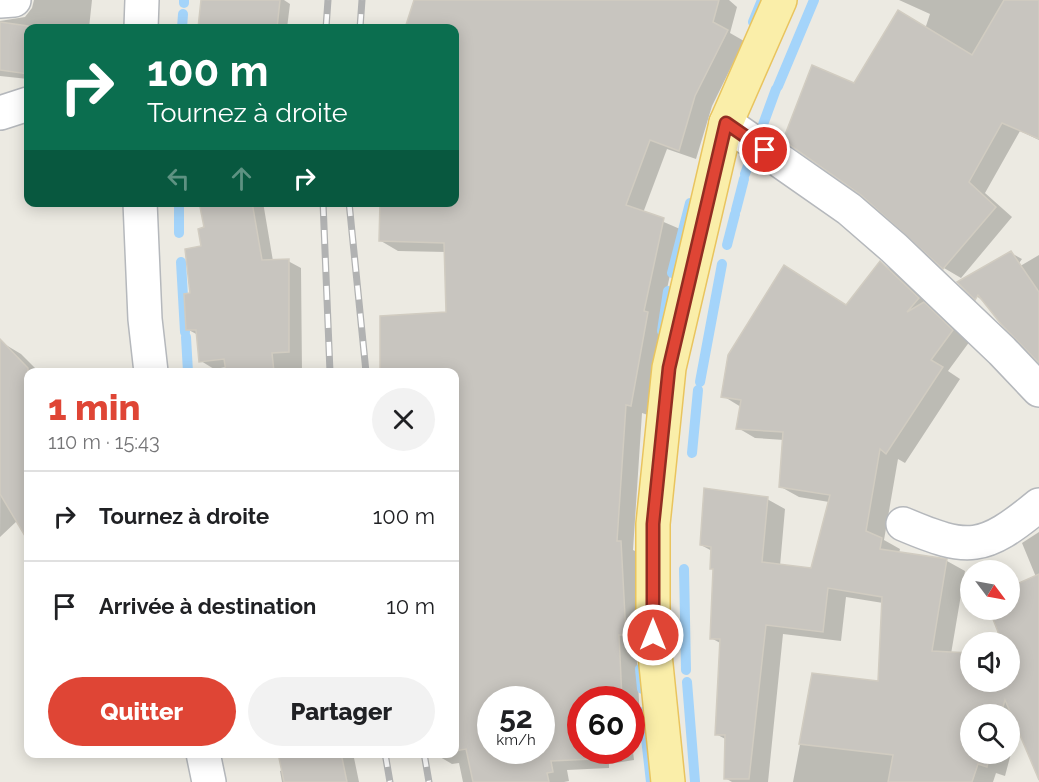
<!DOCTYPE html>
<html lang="fr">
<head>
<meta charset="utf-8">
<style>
	body { margin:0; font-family:Raleway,sans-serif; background:#f2f2f2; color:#202124; height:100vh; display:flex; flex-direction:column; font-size:22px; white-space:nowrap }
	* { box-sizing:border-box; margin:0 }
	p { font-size:20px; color:#757577 }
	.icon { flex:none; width:33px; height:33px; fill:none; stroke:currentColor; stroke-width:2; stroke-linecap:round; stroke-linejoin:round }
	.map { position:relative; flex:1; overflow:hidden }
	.sheet { position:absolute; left:24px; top:368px; width:435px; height:390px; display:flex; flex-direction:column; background:#fff; border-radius:12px; box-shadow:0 3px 15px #0003 }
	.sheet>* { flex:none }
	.banner { position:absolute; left:24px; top:24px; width:435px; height:183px; border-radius:12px; box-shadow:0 3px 15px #0003; background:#0b6e4f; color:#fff; overflow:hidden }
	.needle { width:39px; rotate:122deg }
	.tools { position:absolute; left:960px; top:560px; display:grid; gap:12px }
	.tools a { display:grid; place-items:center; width:60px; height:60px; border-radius:50%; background:#fff; box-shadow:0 3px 15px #0003; font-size:30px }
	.speed { position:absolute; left:477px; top:686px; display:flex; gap:12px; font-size:30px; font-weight:700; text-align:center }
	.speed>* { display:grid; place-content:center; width:78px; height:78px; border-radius:50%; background:#fff; box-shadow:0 3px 15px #0003; line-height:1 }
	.speed small { font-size:15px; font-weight:400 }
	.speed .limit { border:9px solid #d22; background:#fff; color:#111 }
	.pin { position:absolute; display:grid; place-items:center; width:51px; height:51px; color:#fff; margin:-26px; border:3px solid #fff; border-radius:50%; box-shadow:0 2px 6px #0007 }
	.me { position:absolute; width:66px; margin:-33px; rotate:0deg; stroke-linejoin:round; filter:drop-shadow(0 0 4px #0008) }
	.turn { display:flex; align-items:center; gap:21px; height:126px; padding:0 24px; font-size:27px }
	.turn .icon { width:78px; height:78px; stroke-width:2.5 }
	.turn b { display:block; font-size:42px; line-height:51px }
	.lanes { display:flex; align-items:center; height:57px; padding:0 24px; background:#0003; justify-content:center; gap:30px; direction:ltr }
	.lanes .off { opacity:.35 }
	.round { display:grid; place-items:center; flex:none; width:63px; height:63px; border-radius:32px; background:#f2f2f2 }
	.headline { display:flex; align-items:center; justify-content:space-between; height:102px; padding:0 24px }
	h1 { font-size:36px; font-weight:800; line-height:45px; color:#df4535 }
	.primary-button { display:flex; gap:12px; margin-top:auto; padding:12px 24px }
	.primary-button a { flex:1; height:69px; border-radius:36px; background:#df4535; color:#fff; font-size:24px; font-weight:800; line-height:69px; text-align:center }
	.primary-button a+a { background:#f2f2f2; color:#202124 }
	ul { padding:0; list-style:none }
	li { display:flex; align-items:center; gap:18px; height:90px; padding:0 24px; border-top:2px solid #e0e0e0 }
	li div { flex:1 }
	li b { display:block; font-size:22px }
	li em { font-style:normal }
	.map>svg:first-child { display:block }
</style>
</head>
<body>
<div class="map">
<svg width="1039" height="782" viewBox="0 0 1039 782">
	<rect width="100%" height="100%" fill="#eceae2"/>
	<g fill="#0003" fill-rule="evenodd">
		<path d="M34,0H92L89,28H28V79L0,76V21L25,17L32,8Z"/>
		<path d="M202,0H284L290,4L287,28H200Z"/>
		<path d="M415,0H729L737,7L730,33L744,41L712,106L696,159L667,149L643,213L680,229L660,321L664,323L648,415L642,413L633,550L637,552L642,644H636L641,739L632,740V699H580V750H632V743L634,760L609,764V768L567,770L569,781L564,782H463L459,763L452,764L435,754L454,753V372H382L448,313L446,252L398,251L381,241L454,202V28H407ZM490,699H542V750H490Z"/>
		<path d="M899,0H1039V140L1020,131L985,193L1012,217L961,278L944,268L862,194L855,84L923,35L930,14Z"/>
		<path d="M201,202H263L273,261H288L301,268L302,372H227V367L214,369L201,361L198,335L187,329L205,228Z"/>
		<path d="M1011,253L1022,259L1015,269L1039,255V361L988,305L960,283Z"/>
		<path d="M880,263L898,273L970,341L948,371L960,379L905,463L898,459L884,540L900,549L899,553L947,561L965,571L951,654L970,655V681H1010V642H1004L990,609H1010V588L1036,577L1022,543L1039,532V767L1018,727L1005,776L996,773L993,782H793L813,675L879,683L883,603L846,597L841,641L783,634L768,782H732L725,778L727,740L716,734L722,644L711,638L715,570L712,551L701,545L767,499L785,509L780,566L812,569L829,502L799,497L781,487L784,440L755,438L738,428L741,407L723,396L847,306ZM970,714H1010V753H970Z"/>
		<path d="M1,342L21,354L39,372H28V534L18,520L0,537Z"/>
		<path d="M280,753H353L359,782H282L280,771L283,770Z"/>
	</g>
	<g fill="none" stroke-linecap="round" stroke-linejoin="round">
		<g stroke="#a4d4fa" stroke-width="10">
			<path d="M184,3V0"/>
			<path d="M753,22L762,0"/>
			<path d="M182,28L183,14"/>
			<path d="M778,86L814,0"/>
			<path d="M745,174L776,89"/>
			<path d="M179,202V233"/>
			<path d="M736,210L744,179"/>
			<path d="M727,245L735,214"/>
			<path d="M181,262L185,332"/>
			<path d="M672,273L690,203"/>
			<path d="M662,331L668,291"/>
			<path d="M186,337L188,372"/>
			<path d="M700,382L722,264"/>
			<path d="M692,453L698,390"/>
			<path d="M684,569L686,670"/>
			<path d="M640,669L642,689"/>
			<path d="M687,682L695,782"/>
			<path d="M643,712L651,782"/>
		</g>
	</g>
	<g fill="#c8c5bf" stroke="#d1ccc1" stroke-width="1.5" fill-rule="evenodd">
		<path d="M201,0H280L277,28H198Z"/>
		<path d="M414,0H719L713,22L728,30L695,96L679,151L650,140L626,205L664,218L644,311L648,312L631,406L626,405L617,541H621L626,635H619L622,699H580V750L618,751L592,754L593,759L551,761L553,772L547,773L549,782H473L466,749L454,751V372H380V316L446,312L444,243L379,241L380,202H454V28H405ZM490,699H542V750H490Z"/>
		<path d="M1004,0H1039V139L1002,123L969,182L996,207L943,269L861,195L783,140L812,65L854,83L898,10L972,55Z"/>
		<path d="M0,22L28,26V74L0,70Z"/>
		<path d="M199,202H252L262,260L289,259V352L272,353L274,372H226L224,359L199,362L196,330H186L184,294L190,293L185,249L201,246L198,229L204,227Z"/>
		<path d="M1011,251L1039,292V363L1001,324L978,295L975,300L957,282Z"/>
		<path d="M880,261L919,298L907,312L924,302L953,330L931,360L943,367L886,454L880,449L866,531L882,538L880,549L947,559L932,651L970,653V681H1010V642H1002L989,609H1010V587L1039,574V780L1005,700L1001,714H970V753H990L987,767L978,764L972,782H888L893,755L799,744L812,673L878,681L882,597L828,588L823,632L766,625L749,779H724L725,735H715L720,639H710L713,569H710L711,547L700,545L704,488L768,497L762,562L811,568L830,495L779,487L783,432L736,429L741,400L721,397L728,355L784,265L846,305Z"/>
		<path d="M0,339L28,368V541L0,494Z"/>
		<path d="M278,753H341L347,782H284Z"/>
	</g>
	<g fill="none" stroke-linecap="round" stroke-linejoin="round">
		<g stroke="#b5b8bc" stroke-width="36">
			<g id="minor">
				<path d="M0,1L14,0"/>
				<path d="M141,28L142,0"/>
				<path d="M0,113L28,104"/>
				<path d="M726,123L849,209L894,248L1002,351L1039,390"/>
				<path d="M140,202L145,319L151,372"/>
				<path d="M903,524C969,552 983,551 1039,505"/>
				<path d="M203,753L209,782"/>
			</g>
		</g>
		<g stroke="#e9c45e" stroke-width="36">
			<path id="major" d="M668,782L653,635V524L669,368L726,123L780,0"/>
		</g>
		<use href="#minor" stroke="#fff" stroke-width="33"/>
		<use href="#major" stroke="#faeea9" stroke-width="33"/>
		<g stroke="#b1b2b2" stroke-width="7">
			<g id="rail">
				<path d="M326,28L328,0"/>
				<path d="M360,28L362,0"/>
				<path d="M323,202L330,372"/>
				<path d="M349,202L366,372"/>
				<path d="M385,753L390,782"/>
				<path d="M424,753L429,782"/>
			</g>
		</g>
		<use href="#rail" stroke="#fff" stroke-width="4.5" stroke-dasharray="14" stroke-linecap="butt"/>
	</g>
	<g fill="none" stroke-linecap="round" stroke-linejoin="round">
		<g stroke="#912d22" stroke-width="15">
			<path id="route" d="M653,635V524L669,368L726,123L765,150"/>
		</g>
		<use href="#route" stroke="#df4535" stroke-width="10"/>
	</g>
</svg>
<div class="tools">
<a><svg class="needle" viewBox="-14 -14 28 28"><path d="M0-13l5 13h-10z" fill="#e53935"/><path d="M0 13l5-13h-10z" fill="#757577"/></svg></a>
<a><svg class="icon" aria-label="sound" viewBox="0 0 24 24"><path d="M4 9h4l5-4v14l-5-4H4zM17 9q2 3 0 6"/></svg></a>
<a><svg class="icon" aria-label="search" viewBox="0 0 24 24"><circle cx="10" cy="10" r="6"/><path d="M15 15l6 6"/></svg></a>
</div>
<div class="speed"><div>52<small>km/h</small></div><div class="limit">60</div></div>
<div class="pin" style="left:765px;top:150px;background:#d93025"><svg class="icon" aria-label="arrive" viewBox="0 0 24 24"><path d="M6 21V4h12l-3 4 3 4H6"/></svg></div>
<svg class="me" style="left:653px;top:635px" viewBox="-20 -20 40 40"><circle r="17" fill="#df4535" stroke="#fff" stroke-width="3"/><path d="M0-11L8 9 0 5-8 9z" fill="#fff"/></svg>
<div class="banner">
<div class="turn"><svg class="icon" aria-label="right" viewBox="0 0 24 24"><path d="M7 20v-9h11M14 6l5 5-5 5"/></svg><div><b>100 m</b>Tournez à droite</div></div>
<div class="lanes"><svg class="icon off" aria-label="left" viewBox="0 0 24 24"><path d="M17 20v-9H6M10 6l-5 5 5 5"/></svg><svg class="icon off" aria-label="ahead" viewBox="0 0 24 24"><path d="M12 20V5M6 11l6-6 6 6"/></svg><svg class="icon" aria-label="right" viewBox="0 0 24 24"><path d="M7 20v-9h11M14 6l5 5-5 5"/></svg></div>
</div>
<section class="sheet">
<div class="headline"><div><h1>1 min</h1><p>110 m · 15:43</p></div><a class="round"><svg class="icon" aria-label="close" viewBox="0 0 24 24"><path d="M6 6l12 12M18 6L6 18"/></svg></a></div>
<ul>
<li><svg class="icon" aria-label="right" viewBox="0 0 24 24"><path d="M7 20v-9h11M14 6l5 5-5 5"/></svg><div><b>Tournez à droite</b></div><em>100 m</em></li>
<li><svg class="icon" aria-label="arrive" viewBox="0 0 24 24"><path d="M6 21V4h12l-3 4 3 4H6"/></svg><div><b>Arrivée à destination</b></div><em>10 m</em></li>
</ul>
<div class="primary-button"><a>Quitter</a><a>Partager</a></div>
</section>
</div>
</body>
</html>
